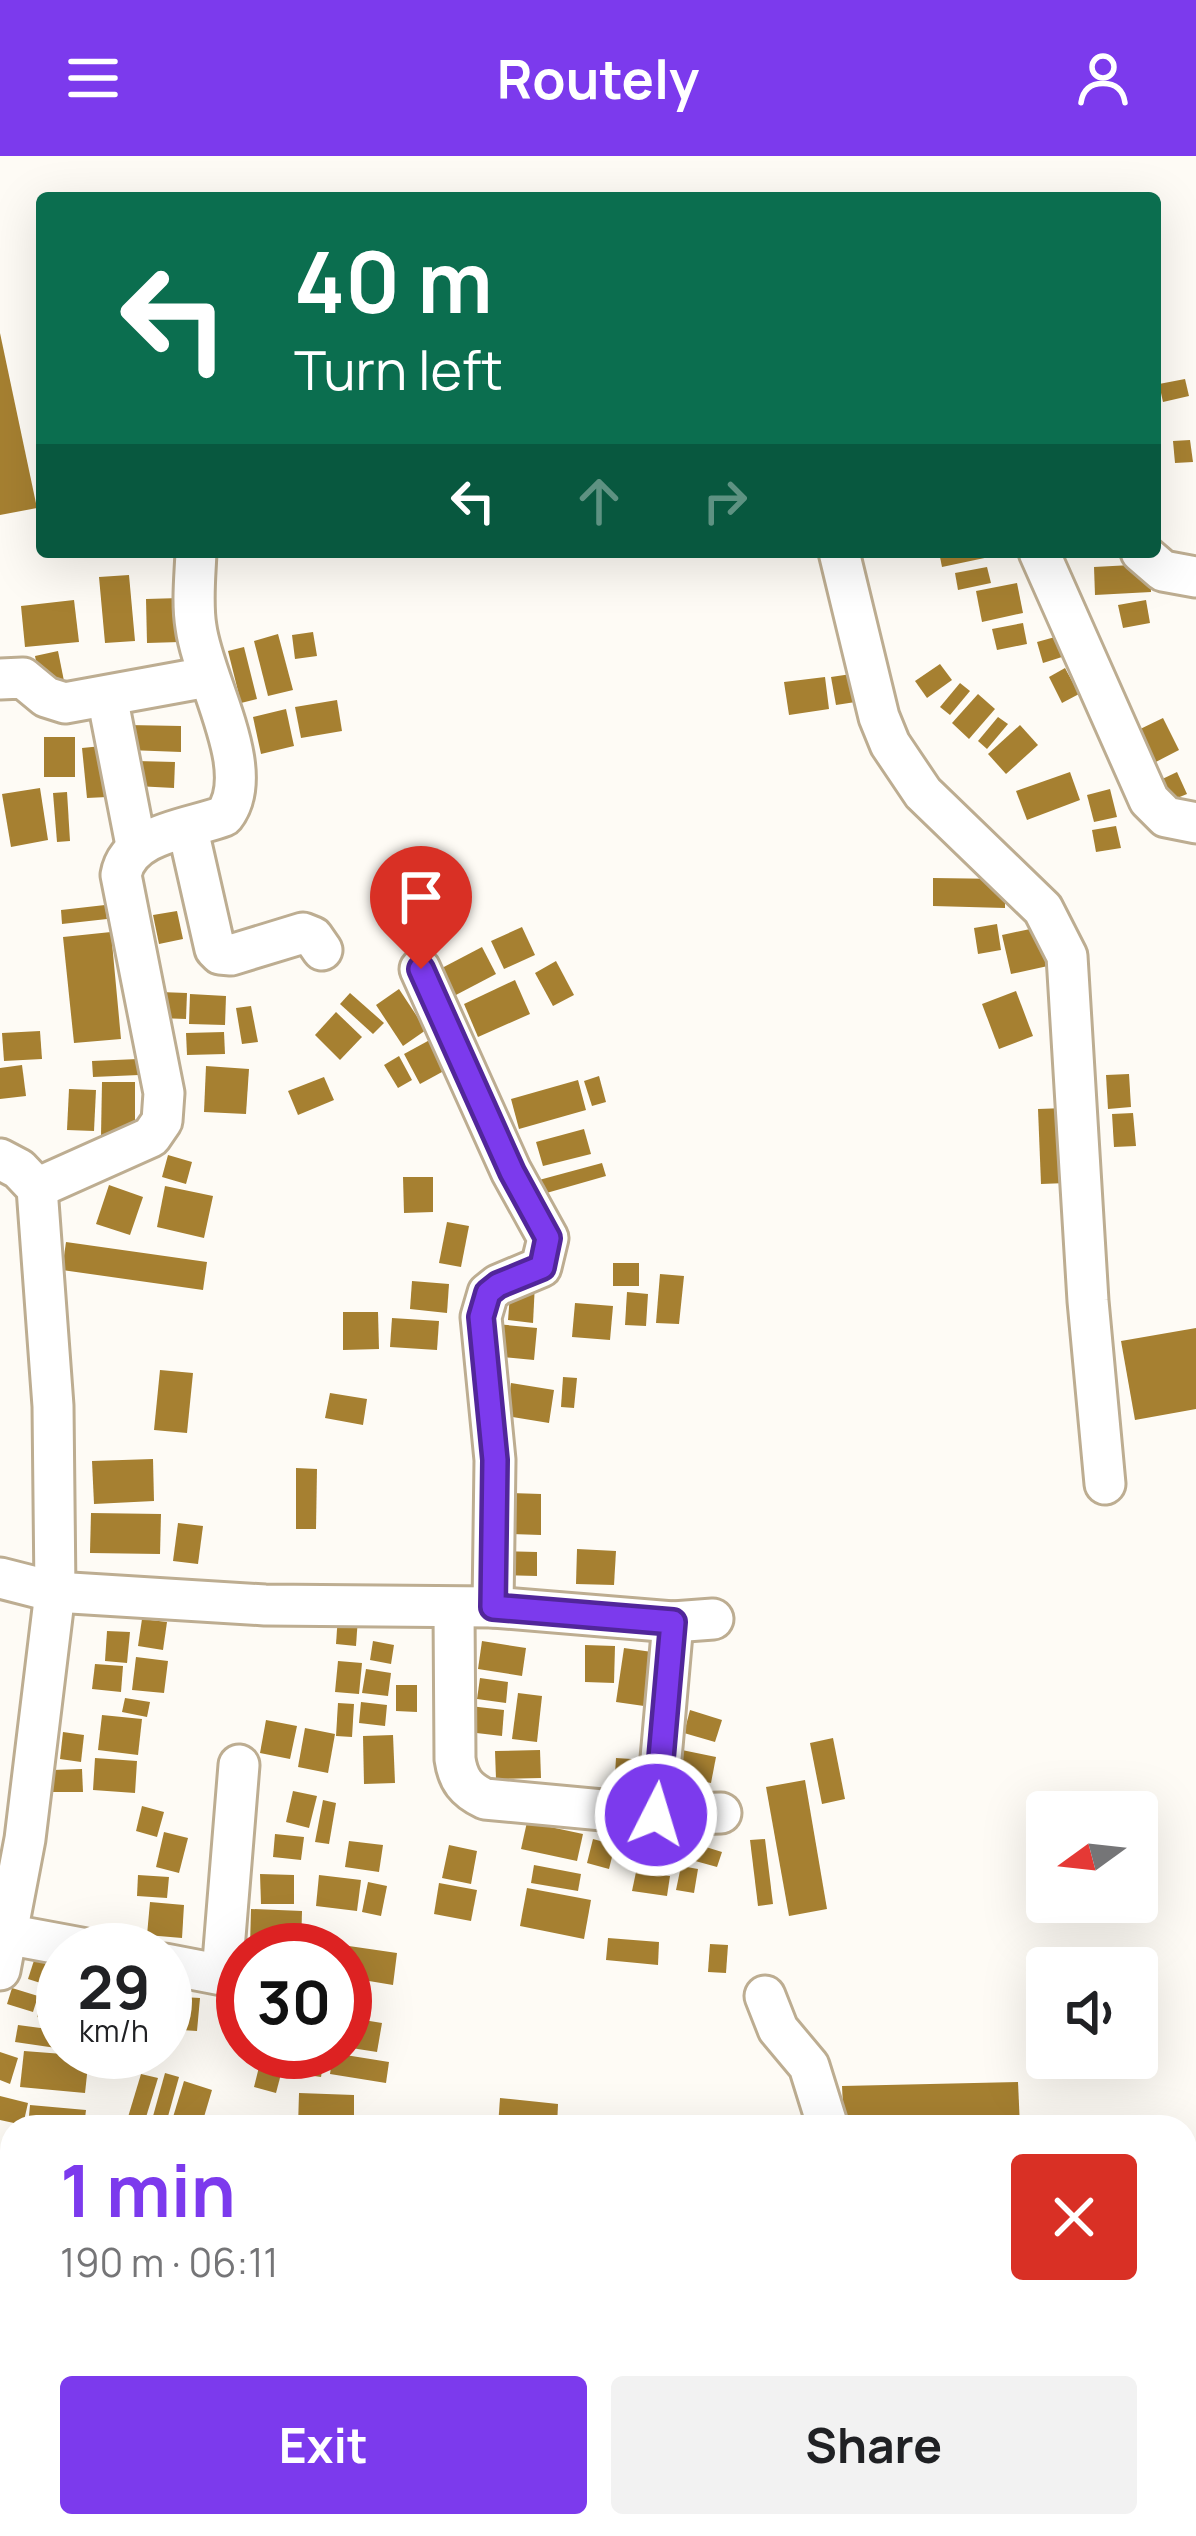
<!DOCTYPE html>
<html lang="en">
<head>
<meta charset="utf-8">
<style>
	body { margin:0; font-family:Manrope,sans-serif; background:#f2f2f2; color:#202124; height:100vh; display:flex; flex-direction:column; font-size:45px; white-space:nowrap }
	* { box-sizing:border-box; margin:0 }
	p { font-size:39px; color:#757577 }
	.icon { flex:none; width:66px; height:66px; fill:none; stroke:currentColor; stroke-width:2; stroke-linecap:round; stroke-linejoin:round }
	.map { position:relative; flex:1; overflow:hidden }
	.side { position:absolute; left:0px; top:1959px; width:1197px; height:423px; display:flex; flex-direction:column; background:#fff; border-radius:36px 36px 0 0; box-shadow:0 12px 48px #0002 }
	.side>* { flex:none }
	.top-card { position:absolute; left:36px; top:36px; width:1125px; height:366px; border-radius:12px; box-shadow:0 12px 48px #0002; background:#0b6e4f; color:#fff; overflow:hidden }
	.needle { width:78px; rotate:255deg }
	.controls { position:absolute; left:1026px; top:1635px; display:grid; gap:24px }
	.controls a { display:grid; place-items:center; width:132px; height:132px; border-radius:12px; background:#fff; box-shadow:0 12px 48px #0002; font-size:60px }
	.speed { position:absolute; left:36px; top:1767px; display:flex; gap:24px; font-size:60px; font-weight:700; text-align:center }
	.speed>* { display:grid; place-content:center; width:156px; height:156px; border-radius:50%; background:#fff; box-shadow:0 12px 48px #0002; line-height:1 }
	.speed small { font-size:30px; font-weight:400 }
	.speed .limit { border:18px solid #d22; background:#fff; color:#111 }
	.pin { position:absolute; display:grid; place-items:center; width:102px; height:102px; color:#fff; margin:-123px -51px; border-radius:50% 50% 50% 0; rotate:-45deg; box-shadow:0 0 12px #0007 }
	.pin .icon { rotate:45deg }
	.me { position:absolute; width:132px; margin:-66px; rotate:5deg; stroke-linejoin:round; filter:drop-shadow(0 0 9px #0008) }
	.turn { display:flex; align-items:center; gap:42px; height:252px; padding:0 60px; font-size:54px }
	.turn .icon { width:156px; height:156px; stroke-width:2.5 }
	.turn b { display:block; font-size:84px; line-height:102px }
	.lanes { display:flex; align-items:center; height:114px; padding:0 60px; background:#0003; justify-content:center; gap:60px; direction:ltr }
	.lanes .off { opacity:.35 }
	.round { display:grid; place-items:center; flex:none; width:126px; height:126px; border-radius:12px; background:#f2f2f2 }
	.head { display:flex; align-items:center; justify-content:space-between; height:204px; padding:0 60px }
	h1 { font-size:72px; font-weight:700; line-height:90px; color:#7c3aed }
	.action { display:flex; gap:24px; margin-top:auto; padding:24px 60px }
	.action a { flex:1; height:138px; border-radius:12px; background:#7c3aed; color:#fff; font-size:48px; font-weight:700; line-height:138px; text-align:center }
	.action a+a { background:#f2f2f2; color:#202124 }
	header { display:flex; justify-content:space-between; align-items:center; height:156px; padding:0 60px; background:#7c3aed; color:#fff; font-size:54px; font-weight:700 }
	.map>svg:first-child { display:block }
</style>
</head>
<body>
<header><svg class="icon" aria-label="menu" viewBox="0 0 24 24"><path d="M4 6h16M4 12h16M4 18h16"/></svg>Routely<svg class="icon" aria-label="person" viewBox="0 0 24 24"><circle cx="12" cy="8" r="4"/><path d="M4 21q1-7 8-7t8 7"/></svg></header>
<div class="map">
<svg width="1196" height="2380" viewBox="0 0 1196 2380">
	<rect width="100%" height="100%" fill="#fefbf5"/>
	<g fill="#a68031">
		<path d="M0,177L37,352L0,359Z"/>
		<path d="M1185,223L1189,240L1163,246L1159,228Z"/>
		<path d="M1190,284L1193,306L1175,307L1173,285Z"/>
		<path d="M939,396H993L994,400L942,411Z"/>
		<path d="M1150,408L1151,436L1095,439L1094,411Z"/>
		<path d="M987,411L991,427L958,434L955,417Z"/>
		<path d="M129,419L135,485L105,487L99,421Z"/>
		<path d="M1017,427L1023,457L982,466L976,435Z"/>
		<path d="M180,442V486L147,487L146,443Z"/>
		<path d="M74,444L79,486L25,491L21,450Z"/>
		<path d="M1146,444L1150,467L1123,472L1118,449Z"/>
		<path d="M1023,467L1027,488L997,494L992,473Z"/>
		<path d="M313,476L317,500L295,503L292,479Z"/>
		<path d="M278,478L293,534L268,540L254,485Z"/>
		<path d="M1055,481L1062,501L1043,507L1037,486Z"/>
		<path d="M244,491L257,543L241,547L228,495Z"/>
		<path d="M58,495L64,525L41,530L35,500Z"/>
		<path d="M940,508L952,524L927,542L915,525Z"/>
		<path d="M1065,512L1079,538L1062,547L1049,521Z"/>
		<path d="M858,517L862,545L836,549L831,521Z"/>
		<path d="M825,521L829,553L789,559L784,526Z"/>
		<path d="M960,527L970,535L950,559L940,551Z"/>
		<path d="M978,538L995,553L969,583L952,567Z"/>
		<path d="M337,544L342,575L301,582L295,551Z"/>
		<path d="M286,553L294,590L261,598L253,561Z"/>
		<path d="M998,561L1008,568L987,593L978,585Z"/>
		<path d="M1163,562L1179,594L1150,609L1134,576Z"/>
		<path d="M128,569L181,570V596L128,594Z"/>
		<path d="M1020,569L1038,589L1006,618L988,598Z"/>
		<rect x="44" y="581" width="31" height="40"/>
		<path d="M102,590L107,641L87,642L82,592Z"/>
		<path d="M137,605L175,606L174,632L136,630Z"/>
		<path d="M1070,616L1080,644L1027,664L1016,635Z"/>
		<path d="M1177,616L1187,638L1165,647L1156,626Z"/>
		<path d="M40,632L48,684L11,691L2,638Z"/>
		<path d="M1110,633L1117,661L1094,666L1087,639Z"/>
		<path d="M67,636L70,685L57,686L53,637Z"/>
		<path d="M1116,670L1121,692L1096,696L1092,674Z"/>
		<path d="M933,722L1005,723V752L933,750Z"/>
		<path d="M105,749L107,763L62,768L61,754Z"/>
		<path d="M177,755L183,783L159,788L153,759Z"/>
		<path d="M997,768L1001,794L978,798L974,772Z"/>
		<path d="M1049,769L1057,808L1011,818L1002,779Z"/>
		<path d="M522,771L535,799L504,813L491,785Z"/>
		<path d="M111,776L121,883L74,887L63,781Z"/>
		<path d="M482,791L496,818L454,840L440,813Z"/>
		<path d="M556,805L574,839L553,850L535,817Z"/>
		<path d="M515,824L530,858L478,881L464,848Z"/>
		<path d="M399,833L426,874L403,890L376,849Z"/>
		<path d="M1016,835L1033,880L999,893L982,848Z"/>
		<path d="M160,836L187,837L186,863L159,862Z"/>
		<path d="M350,837L384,867L373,878L340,848Z"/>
		<path d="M190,838L226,840L225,869L189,868Z"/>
		<path d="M251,850L258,886L242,888L236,852Z"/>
		<path d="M336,856L362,881L340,904L315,879Z"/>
		<path d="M40,875L42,903L4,905L2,877Z"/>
		<path d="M224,876L225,898L187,899L186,877Z"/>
		<path d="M437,880L453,910L420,928L404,898Z"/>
		<path d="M399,900L412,924L398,932L384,909Z"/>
		<path d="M138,903L139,919L93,921L92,905Z"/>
		<path d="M22,909L26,940L0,943V912Z"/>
		<path d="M206,910L249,913L246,958L204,956Z"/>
		<path d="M1129,918L1131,951L1108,953L1106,919Z"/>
		<path d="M599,920L606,946L592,950L584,925Z"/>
		<path d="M324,921L334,944L298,959L288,935Z"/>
		<path d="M578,924L586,954L519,973L511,943Z"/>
		<path d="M102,926H135V981L101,980Z"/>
		<path d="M69,933L96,934L94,975L67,974Z"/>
		<path d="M1065,952L1067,1027L1041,1028L1038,953Z"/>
		<path d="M1133,957L1136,990L1114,991L1112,958Z"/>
		<path d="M584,973L591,998L543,1010L536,986Z"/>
		<path d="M168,999L192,1006L186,1028L162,1021Z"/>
		<path d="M602,1007L606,1020L543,1038L539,1024Z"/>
		<path d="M403,1021H433V1056L404,1057Z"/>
		<path d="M109,1029L143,1041L130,1079L96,1068Z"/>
		<path d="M165,1030L213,1040L204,1082L157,1071Z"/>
		<path d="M447,1066L469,1070L461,1111L439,1107Z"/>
		<path d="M66,1086L207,1106L203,1134L62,1114Z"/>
		<rect x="613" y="1107" width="26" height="23"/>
		<path d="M660,1118L684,1120L679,1168L656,1167Z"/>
		<path d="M412,1125L449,1128L447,1157L410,1153Z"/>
		<path d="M511,1126L535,1127L533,1167L508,1164Z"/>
		<path d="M627,1136L648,1138L646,1170L625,1169Z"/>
		<path d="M575,1147L613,1150L610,1184L572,1181Z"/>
		<path d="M343,1156H378L379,1193L343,1194Z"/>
		<path d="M392,1162L439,1165L437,1194L390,1191Z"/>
		<path d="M496,1168L537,1172L534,1204L493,1200Z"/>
		<path d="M1196,1172V1253L1135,1264L1121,1185Z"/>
		<path d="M160,1214L193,1217L187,1277L154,1274Z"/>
		<path d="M563,1221L577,1222L574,1252L561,1251Z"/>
		<path d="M511,1227L554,1234L549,1267L507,1260Z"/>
		<path d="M330,1237L367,1243L363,1269L325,1262Z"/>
		<path d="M153,1303L154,1345L94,1348L92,1305Z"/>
		<path d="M296,1312L317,1313L316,1373H296Z"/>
		<path d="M511,1337L541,1338V1379L511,1378Z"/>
		<path d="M91,1357L161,1358L160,1398L90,1397Z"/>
		<path d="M178,1367L203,1370L198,1408L173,1405Z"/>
		<path d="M577,1393L616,1395L614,1429L576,1428Z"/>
		<path d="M502,1395L537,1396V1420L502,1419Z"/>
		<path d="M338,1459L358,1461L356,1490L336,1488Z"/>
		<path d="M142,1463L167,1466L163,1494L138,1490Z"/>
		<path d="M107,1475L130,1476L127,1507L105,1505Z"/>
		<path d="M373,1485L394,1489L391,1508L370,1504Z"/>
		<path d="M482,1485L526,1492L522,1520L478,1513Z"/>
		<path d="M585,1489L615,1490L614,1527L585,1526Z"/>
		<path d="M624,1492L666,1498L658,1552L616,1546Z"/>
		<path d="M136,1501L168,1505L164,1537L132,1534Z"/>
		<path d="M338,1505L362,1507L359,1538L335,1536Z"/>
		<path d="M95,1508L123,1510L121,1536L92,1533Z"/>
		<path d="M366,1513L391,1517L388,1540L362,1537Z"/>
		<path d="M480,1522L508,1526L506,1547L477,1543Z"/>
		<path d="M396,1529H417V1556L396,1555Z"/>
		<path d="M518,1537L542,1540L537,1586L512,1583Z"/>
		<path d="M125,1542L150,1546L147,1561L122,1556Z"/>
		<path d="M361,1546L387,1549L385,1570L359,1567Z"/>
		<path d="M338,1547L354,1548L352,1581L336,1580Z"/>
		<path d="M470,1550L504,1554L502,1580L468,1576Z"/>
		<path d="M690,1554L722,1564L715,1586L684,1577Z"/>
		<path d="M102,1559L142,1563L138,1599L98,1594Z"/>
		<path d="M266,1564L297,1570L290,1603L260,1597Z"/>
		<path d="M305,1572L335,1578L328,1617L298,1611Z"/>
		<path d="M63,1576L84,1579L81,1606L60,1603Z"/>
		<path d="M393,1579L395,1627L364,1628L363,1580Z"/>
		<path d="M833,1582L845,1643L822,1648L810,1587Z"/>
		<path d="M677,1593L716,1601L711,1627L672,1619Z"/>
		<path d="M540,1594L541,1622L496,1623L495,1595Z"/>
		<path d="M95,1602L137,1605L135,1637L93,1634Z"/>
		<path d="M616,1602L647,1604L646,1636L614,1634Z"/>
		<path d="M82,1613L83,1636H52V1614Z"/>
		<path d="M805,1624L827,1753L789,1760L766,1631Z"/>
		<path d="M293,1635L317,1640L309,1672L286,1666Z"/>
		<path d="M323,1644L336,1647L329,1688L315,1686Z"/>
		<path d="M142,1650L164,1656L157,1681L136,1675Z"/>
		<path d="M629,1662L676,1671L669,1711L621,1703Z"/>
		<path d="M527,1666L583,1678L577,1705L521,1693Z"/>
		<path d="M164,1676L188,1682L179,1717L156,1711Z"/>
		<path d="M275,1678L304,1681L301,1704L273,1701Z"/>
		<path d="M593,1683L615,1689L609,1713L587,1707Z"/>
		<path d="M765,1683L773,1748L758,1750L750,1684Z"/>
		<path d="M349,1685L383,1689L379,1716L345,1711Z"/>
		<path d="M693,1687L722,1696L717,1711L688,1703Z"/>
		<path d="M449,1689L477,1695L471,1728L442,1722Z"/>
		<path d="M534,1709L581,1718L578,1735L531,1727Z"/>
		<path d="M681,1710L698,1713L694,1737L676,1734Z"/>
		<path d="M636,1716L670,1720L667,1740L632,1735Z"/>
		<path d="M260,1718L294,1719V1748H261Z"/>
		<path d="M138,1719L169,1721L167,1742L137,1740Z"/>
		<path d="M319,1719L361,1724L357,1755L316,1750Z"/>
		<path d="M368,1726L387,1730L381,1760L362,1756Z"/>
		<path d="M439,1727L477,1734L471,1765L434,1758Z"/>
		<path d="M527,1732L591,1744L584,1783L520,1770Z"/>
		<path d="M150,1746L184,1749L182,1782L147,1779Z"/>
		<path d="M251,1753L302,1755L301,1792L250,1790Z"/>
		<path d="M608,1782L659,1786L658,1809L606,1804Z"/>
		<path d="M710,1788L728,1789L726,1817L708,1816Z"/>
		<path d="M342,1789L397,1797L393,1829L345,1821Z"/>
		<path d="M38,1792L63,1800L53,1831L28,1823Z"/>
		<path d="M12,1832L38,1840L33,1856L7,1848Z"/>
		<path d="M42,1837L63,1841V1867L37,1861Z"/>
		<path d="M165,1840L200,1842L197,1875L165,1873Z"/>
		<path d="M345,1861L382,1867L377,1896L345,1891Z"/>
		<path d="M18,1869L63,1875V1893L15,1886Z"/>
		<path d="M24,1895L89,1900L85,1937L20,1931Z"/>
		<path d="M0,1896L18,1902L10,1928L0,1924Z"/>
		<path d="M333,1897L389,1906L386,1927L330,1918Z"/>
		<path d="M303,1900L324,1903L321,1921L300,1918Z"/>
		<path d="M259,1911L281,1918L276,1937L254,1931Z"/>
		<path d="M165,1917L179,1921L165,1971H150Z"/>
		<path d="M141,1918L158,1922L143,1971H125Z"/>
		<path d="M184,1925L212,1934L201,1971H170Z"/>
		<path d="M1018,1926L1020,1971H844L842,1930Z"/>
		<path d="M299,1937L354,1939V1971H298Z"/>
		<path d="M0,1940L28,1947L23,1969L0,1964Z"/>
		<path d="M500,1942L558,1948L557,1971H498Z"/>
		<path d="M30,1949L86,1954L84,1971H28Z"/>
		<path d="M3,1993L12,1995V2041L0,2038Z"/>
		<path d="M1188,2283L1196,2285V2320L1185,2318Z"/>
		<path d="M1188,2327L1196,2328V2370L1185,2368Z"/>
		<path d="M0,2346L12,2349V2370H58L55,2380H0Z"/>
		<path d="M781,2370H840L838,2380H779Z"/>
	</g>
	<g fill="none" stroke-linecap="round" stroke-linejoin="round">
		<g stroke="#bdad91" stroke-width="27">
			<path id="service" d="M345,2380L346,2370"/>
		</g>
		<g stroke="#bdad91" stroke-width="45">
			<g id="minor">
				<path d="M839,396L879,561L890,588L923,637L1043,753L1067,800L1088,1145L1105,1328"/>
				<path d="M1039,396L1149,644L1166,661L1196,667"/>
				<path d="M1141,396L1163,415L1196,421"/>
				<path d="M0,523L23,522L46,541L65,547L207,521"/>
				<path d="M107,540L136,689"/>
				<path d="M188,674L215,793L220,798L231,799L303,777L313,781L322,794"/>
				<path d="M420,813L511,1015L548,1082L541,1111L498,1129L488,1137L481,1161L495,1304L493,1451"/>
				<path d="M0,1003L19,1013L37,1032L53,1250L55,1436L25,1683L0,1814"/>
				<path d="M37,1032L151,981L162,965L164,937L121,719C128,677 190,673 224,660C259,615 203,525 196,471C192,447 195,421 196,396"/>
				<path d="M0,1422L55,1436L265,1449L493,1451L673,1466L713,1463"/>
				<path d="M454,1454L455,1603C458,1624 466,1634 485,1643L656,1659L721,1657"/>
				<path d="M656,1659L673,1466"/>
				<path d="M6,1778L92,1794"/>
				<path d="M165,1808L243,1823"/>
				<path d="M222,1818L239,1609"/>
				<path d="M765,1840L778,1873L809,1910L828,1971"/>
				<path d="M1185,2222L1196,2228"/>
				<path d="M754,2380L756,2370"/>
			</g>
		</g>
		<g stroke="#9c8455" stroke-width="69">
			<g id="primary">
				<path d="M0,2245L12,2248"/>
				<path d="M537,2370L578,2380"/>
			</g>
		</g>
		<use href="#service" stroke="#fff" stroke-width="21"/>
		<use href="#minor" stroke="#fff" stroke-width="39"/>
		<use href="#primary" stroke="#e3cea7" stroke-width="63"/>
	</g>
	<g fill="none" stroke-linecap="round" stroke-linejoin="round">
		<g stroke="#51269a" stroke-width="30">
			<path id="route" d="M421,813L512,1016L548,1082L542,1111L498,1129L488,1137L481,1161L495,1304L493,1451L673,1466L656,1659"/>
		</g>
		<use href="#route" stroke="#7c3aed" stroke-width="21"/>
	</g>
</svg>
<div class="controls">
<a><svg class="needle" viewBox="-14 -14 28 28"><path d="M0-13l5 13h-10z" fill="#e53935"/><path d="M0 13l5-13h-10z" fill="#757577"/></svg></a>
<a><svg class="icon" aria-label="sound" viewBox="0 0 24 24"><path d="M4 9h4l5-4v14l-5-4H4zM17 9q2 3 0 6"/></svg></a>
</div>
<div class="speed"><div>29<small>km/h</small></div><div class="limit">30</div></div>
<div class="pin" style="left:421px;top:813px;background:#d93025"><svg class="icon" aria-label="arrive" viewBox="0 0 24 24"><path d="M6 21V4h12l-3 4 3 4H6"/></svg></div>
<svg class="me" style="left:656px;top:1659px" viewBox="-20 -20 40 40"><circle r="17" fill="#7c3aed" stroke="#fff" stroke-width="3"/><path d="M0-11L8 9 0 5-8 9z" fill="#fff"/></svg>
<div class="top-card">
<div class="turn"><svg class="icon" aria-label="left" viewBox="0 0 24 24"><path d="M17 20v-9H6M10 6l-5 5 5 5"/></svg><div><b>40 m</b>Turn left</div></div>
<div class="lanes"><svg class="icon" aria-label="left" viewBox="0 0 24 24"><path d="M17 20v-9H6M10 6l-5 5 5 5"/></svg><svg class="icon off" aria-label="ahead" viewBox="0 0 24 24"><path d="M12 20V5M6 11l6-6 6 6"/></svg><svg class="icon off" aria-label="right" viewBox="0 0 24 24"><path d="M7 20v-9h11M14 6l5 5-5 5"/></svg></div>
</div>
<section class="side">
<div class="head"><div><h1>1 min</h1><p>190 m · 06:11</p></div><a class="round" style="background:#d93025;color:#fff"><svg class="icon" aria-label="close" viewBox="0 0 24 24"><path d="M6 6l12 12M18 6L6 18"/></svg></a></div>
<div class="action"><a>Exit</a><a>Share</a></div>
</section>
</div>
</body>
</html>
